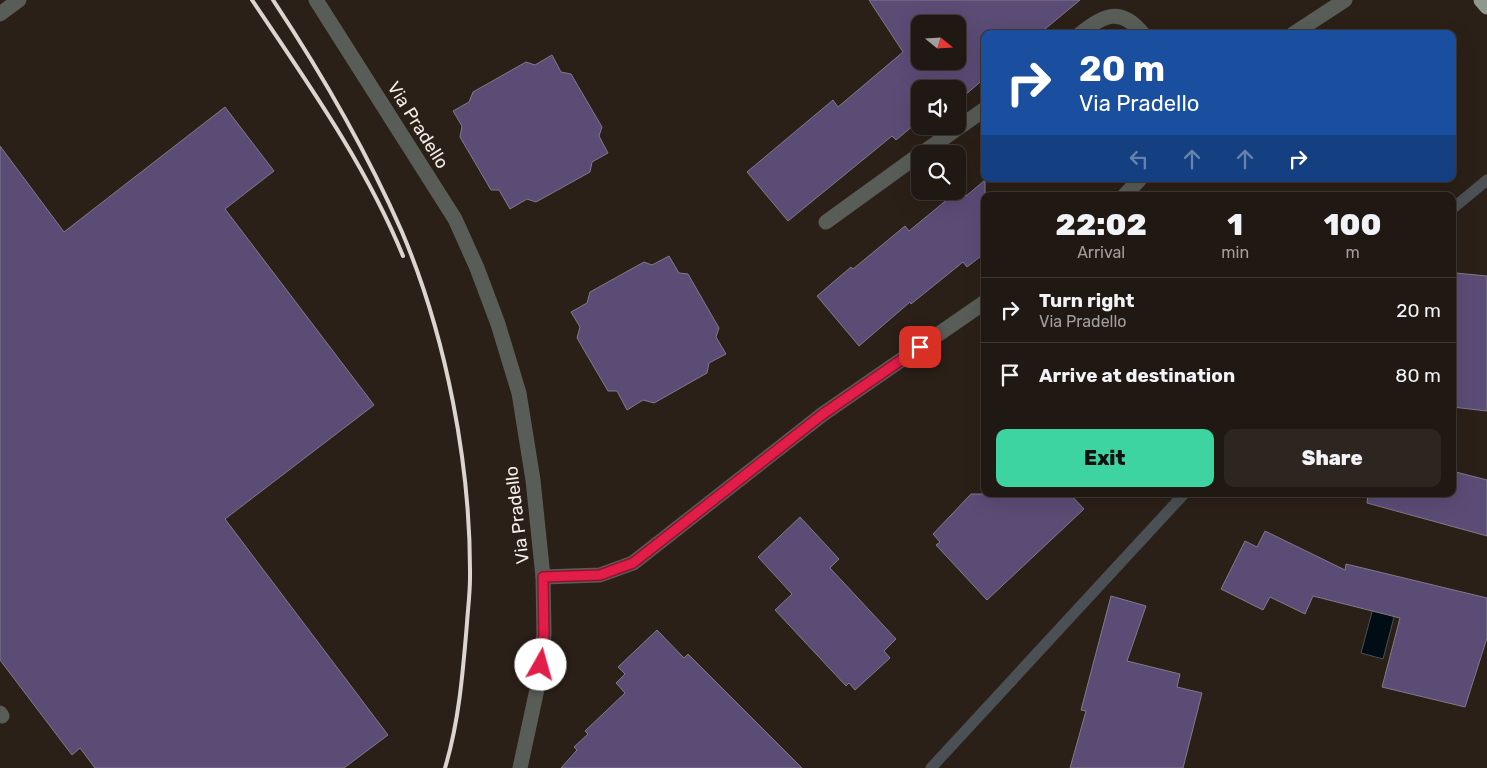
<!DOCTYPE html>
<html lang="en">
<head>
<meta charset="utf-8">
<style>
	body { margin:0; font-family:Rubik,sans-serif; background:#2d2520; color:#f1f3f6; height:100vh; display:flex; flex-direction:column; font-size:19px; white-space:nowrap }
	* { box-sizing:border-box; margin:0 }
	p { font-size:16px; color:#a2a09f }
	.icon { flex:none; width:28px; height:28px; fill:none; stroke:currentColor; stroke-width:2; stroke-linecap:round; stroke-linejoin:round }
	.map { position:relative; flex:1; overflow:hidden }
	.sheet { position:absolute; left:981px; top:192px; width:475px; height:305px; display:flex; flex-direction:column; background:#201812; border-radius:10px; box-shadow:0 5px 20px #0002,0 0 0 1px #3d3732 }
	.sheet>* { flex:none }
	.banner { position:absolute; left:981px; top:30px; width:475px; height:152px; border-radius:10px; box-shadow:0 5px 20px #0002,0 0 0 1px #3d3732; background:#1a4fa0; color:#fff; overflow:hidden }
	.needle { width:32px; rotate:108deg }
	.fabs { position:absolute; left:911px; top:15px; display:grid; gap:10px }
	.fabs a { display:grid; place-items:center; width:55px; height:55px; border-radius:10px; background:#201812; box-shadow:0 5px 20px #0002,0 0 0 1px #3d3732; font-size:25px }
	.pin { position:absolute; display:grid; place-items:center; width:42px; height:42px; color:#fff; margin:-21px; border-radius:10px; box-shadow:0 2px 8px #0006 }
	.me { position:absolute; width:55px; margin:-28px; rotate:7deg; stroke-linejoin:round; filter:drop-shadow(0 0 4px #0008) }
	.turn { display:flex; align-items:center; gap:18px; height:105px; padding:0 15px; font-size:22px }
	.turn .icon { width:65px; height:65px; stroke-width:2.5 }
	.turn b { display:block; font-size:35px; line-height:42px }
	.lanes { display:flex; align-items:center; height:48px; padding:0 15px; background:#0003; justify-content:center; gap:25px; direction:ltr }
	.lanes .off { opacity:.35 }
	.eta { display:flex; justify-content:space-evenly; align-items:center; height:85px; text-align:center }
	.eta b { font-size:30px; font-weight:800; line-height:35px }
	.action { display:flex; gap:10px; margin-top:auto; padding:10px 15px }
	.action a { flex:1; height:58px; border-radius:10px; background:#3ed4a2; color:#111; font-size:20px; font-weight:800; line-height:58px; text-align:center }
	.action a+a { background:#2d2520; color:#f1f3f6 }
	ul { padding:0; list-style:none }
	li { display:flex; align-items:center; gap:15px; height:65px; padding:0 15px; border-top:1px solid #3d3732 }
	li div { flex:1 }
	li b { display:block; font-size:19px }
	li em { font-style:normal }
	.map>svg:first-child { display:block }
</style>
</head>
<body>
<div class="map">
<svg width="1487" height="768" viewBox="0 0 1487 768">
	<rect width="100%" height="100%" fill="#2b2018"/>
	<path fill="#010d14" stroke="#4a5053" d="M1376,597L1398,602L1383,659L1361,653Z"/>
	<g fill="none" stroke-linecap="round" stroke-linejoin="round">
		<g stroke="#4a5053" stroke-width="11">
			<path d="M1452,209L1487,180"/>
			<path d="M931,768L1184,494"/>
		</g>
	</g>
	<g fill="#5b4c76" stroke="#7f7b89" fill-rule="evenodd">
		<path d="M869,0H1080L1039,34H985V78L958,101V89H920V120L896,140L892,136L788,221L747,172L833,100L838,107L903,52ZM920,24H958V61H920Z"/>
		<path d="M552,55L561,72L571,74L602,127L599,136L608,153L592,162L590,172L536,202L527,199L510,209L499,190H491L460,137L462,126L453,111L469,102L473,92L526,62L535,65Z"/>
		<path d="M225,107L274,171L225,209L374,405L225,519L388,735L344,768H95L80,748L72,755L0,660V146L64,232Z"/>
		<path d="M985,180V253L967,267L963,262L911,304L910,302L859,346L817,296L851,267L853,269L905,226L909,231L960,189L966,196Z"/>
		<path d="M669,256L679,273L688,274L719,328L716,337L726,354L709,363L707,373L654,403L643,400L627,410L617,391H608L577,338L580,327L571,312L587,303L590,292L644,262L652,265Z"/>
		<path d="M1456,273L1487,276V411L1452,407V305Z"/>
		<path d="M1452,471L1487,480V536L1367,503L1368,494H1452Z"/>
		<path d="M971,494H1070L1084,509L987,600L936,545L940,542L933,534Z"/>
		<path d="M800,517L839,559L830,568L896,639L884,651L890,658L855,690L849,683L846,686L775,610L792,594L758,557Z"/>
		<path d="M1265,531L1345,570L1346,564L1487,598V638L1465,707L1382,687L1400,618L1313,596L1305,614L1270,597L1263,610L1221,589L1245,541L1257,547Z"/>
		<path d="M1111,596L1146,606L1127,661L1180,674L1177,687L1202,693L1183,768H1070L1086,711L1081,710Z"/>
		<path d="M657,630L684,658L688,654L802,768H561L577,750L574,747L588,734L585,731L625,693L616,683L625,674L618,667Z"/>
	</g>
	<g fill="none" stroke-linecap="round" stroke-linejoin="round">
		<g stroke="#595d58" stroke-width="15">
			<path d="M316,0L455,219L477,268L498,324L519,393L533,480L543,577L544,634L539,680L520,768"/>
			<path d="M0,14L19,0"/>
			<path d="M1080,34C1103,15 1121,6 1143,34"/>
			<path d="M1293,34L1345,0"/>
			<path d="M921,154L985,109"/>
			<path d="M1124,196L1140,179"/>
			<path d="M826,222L920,154"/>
			<path d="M543,577L600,575L633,563L823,414L985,302"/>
			<path d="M0,713L2,716"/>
		</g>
		<path stroke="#8f988d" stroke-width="15" d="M1481,0L1487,7"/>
		<g stroke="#dcd5cf" stroke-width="4">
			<path d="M252,0C307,82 366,165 403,256"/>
			<path d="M273,0C322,74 366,150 402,232C446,336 471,465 470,578C470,593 468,608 467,623C463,671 459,722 445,768"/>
		</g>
	</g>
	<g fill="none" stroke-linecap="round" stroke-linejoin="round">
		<g stroke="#92132f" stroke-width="12">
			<path id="route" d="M541,665L544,634L543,577L600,575L633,563L823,414L920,347"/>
		</g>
		<use href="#route" stroke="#e11d48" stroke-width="9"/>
	</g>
	<g text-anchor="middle" stroke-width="4" stroke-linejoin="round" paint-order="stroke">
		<g font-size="18" fill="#f4ede7" stroke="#2b2018">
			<text transform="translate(418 125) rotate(58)" y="6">Via Pradello</text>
			<text transform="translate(517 515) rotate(-97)" y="6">Via Pradello</text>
		</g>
	</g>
</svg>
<div class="fabs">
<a><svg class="needle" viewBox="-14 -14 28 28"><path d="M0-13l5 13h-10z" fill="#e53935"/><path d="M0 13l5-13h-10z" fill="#a2a09f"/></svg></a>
<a><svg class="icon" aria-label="sound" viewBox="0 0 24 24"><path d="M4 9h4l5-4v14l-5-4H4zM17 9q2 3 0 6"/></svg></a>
<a><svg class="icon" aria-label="search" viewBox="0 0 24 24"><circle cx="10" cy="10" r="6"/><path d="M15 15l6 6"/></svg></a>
</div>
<div class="pin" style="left:920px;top:347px;background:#d93025"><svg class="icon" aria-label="arrive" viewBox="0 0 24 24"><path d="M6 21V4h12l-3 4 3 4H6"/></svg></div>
<svg class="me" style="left:541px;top:665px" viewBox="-20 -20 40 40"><circle r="19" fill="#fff"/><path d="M0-13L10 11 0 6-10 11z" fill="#e11d48"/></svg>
<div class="banner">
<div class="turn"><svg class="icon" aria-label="right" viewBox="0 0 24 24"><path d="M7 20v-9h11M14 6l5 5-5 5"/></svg><div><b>20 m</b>Via Pradello</div></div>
<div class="lanes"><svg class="icon off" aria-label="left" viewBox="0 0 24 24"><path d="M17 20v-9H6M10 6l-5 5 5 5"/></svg><svg class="icon off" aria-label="ahead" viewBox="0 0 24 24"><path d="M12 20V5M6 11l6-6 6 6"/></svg><svg class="icon off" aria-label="ahead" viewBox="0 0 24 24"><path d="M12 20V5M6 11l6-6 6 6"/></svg><svg class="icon" aria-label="right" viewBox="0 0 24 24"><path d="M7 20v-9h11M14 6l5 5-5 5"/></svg></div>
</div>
<section class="sheet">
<div class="eta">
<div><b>22:02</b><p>Arrival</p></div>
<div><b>1</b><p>min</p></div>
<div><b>100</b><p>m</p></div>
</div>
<ul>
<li><svg class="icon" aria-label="right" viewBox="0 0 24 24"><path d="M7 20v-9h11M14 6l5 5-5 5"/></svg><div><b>Turn right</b><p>Via Pradello</p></div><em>20 m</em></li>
<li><svg class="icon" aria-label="arrive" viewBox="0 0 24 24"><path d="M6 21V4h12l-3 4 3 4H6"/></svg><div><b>Arrive at destination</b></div><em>80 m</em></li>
</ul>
<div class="action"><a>Exit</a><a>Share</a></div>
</section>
</div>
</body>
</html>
